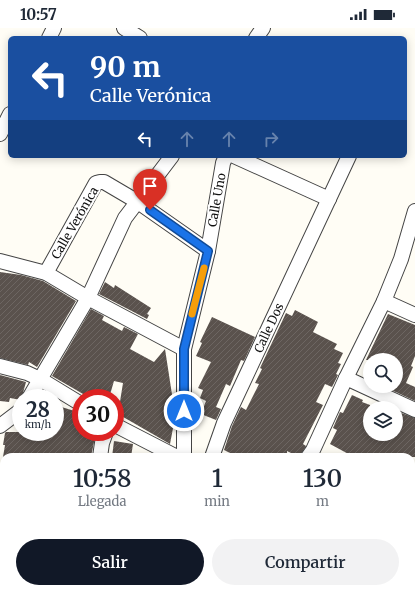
<!DOCTYPE html>
<html lang="es">
<head>
<meta charset="utf-8">
<style>
	body { margin:0; font-family:Merriweather,serif; background:#f2f2f3; color:#1f2937; height:100vh; display:flex; flex-direction:column; font-size:15px; white-space:nowrap }
	* { box-sizing:border-box; margin:0 }
	p { font-size:13px; color:#747a83 }
	.icon { flex:none; width:22px; height:22px; fill:none; stroke:currentColor; stroke-width:2; stroke-linecap:round; stroke-linejoin:round }
	.map { position:relative; flex:1; overflow:hidden }
	.side { position:absolute; left:0px; top:425px; width:415px; height:140px; display:flex; flex-direction:column; background:#fff; border-radius:12px 12px 0 0; box-shadow:0 2px 10px #0003 }
	.side>* { flex:none }
	.top-card { position:absolute; left:8px; top:8px; width:399px; height:122px; border-radius:6px; box-shadow:0 2px 10px #0003; background:#1a4fa0; color:#fff; overflow:hidden }
	.controls { position:absolute; left:363px; top:325px; display:grid; gap:8px }
	.controls a { display:grid; place-items:center; width:40px; height:40px; border-radius:50%; background:#fff; box-shadow:0 2px 10px #0003; font-size:20px }
	.speed { position:absolute; left:12px; top:361px; display:flex; gap:8px; font-size:20px; font-weight:700; text-align:center }
	.speed>* { display:grid; place-content:center; width:52px; height:52px; border-radius:50%; background:#fff; box-shadow:0 2px 10px #0003; line-height:1 }
	.speed small { font-size:10px; font-weight:400 }
	.speed .limit { border:6px solid #d22; background:#fff; color:#111 }
	.pin { position:absolute; display:grid; place-items:center; width:34px; height:34px; color:#fff; margin:-41px -17px; border-radius:50% 50% 50% 0; rotate:-45deg; box-shadow:0 0 4px #0007 }
	.pin .icon { rotate:45deg }
	.me { position:absolute; width:44px; margin:-22px; rotate:0deg; stroke-linejoin:round; filter:drop-shadow(0 0 3px #0008) }
	.turn { display:flex; align-items:center; gap:14px; height:84px; padding:0 16px; font-size:18px }
	.turn .icon { width:52px; height:52px; stroke-width:2.5 }
	.turn b { display:block; font-size:28px; line-height:34px }
	.lanes { display:flex; align-items:center; height:38px; padding:0 16px; background:#0003; justify-content:center; gap:20px; direction:ltr }
	.lanes .off { opacity:.35 }
	.eta { display:flex; justify-content:space-evenly; align-items:center; height:68px; text-align:center }
	.eta b { font-size:24px; font-weight:600; line-height:28px }
	.primary-button { display:flex; gap:8px; margin-top:auto; padding:8px 16px }
	.primary-button a { flex:1; height:46px; border-radius:24px; background:#111827; color:#fff; font-size:16px; font-weight:600; line-height:46px; text-align:center }
	.primary-button a+a { background:#f2f2f3; color:#1f2937 }
	.status { display:flex; justify-content:space-between; align-items:center; height:28px; padding:0 20px; background:#fff; direction:ltr }
	.status svg { height:11px; fill:currentColor }
	.map>svg:first-child { display:block }
</style>
</head>
<body>
<div class="status"><b>10:57</b><svg viewBox="0 0 49 12"><path d="M0 12V9h3v3zM5 12V6h3v6zM10 12V3h3v9zM15 12V0h3v12zM26 1h20v11H26zM47 4h2v5h-2z"/></svg></div>
<div class="map">
<svg width="415" height="565" viewBox="0 0 415 565">
	<defs>
		<pattern id="building-hatch" width="6" height="6" patternUnits="userSpaceOnUse"><rect width="6" height="6" fill="#5a524d"/><path d="M-1 1l2-2M0 6l6-6M5 7l2-2" fill="none" stroke="#6d6662"/></pattern>
	</defs>
	<rect width="100%" height="100%" fill="#fffdf5"/>
	<g fill="url(#building-hatch)">
		<path d="M0,244L21,247L43,253L76,273L37,339L29,334L28,337L0,330Z"/>
		<path d="M105,254L114,260L115,257L151,280L147,286L149,287L147,291L99,266Z"/>
		<path d="M91,281L104,288L102,292L122,303L124,299L138,306L130,321L154,334L165,321L173,373H172L174,395L170,416L118,386L123,355L114,353L109,370H90L52,348Z"/>
		<path d="M295,282L318,294L313,304L337,316L334,321L343,325L338,335L341,336L336,346L338,347L332,359L325,356L316,374L323,377L303,416L306,418L299,429L287,423V429H246L238,425L236,428L224,422L232,398L241,379L246,382L259,356L255,355L262,341L260,340L286,285L292,288Z"/>
		<path d="M388,286L415,297V328L411,338L413,339L406,355L415,359V373L383,358H396V332H366Z"/>
		<path d="M212,289L255,309L244,333L241,332L230,358L226,356L216,379L221,381L216,392L201,386L206,373L200,370L203,362L198,360L211,334L196,328L202,315L200,314Z"/>
		<path d="M0,347L26,354L21,372L10,370L9,374L0,373Z"/>
		<path d="M352,367L363,372L362,374L370,377V406H374L383,410L385,406H396V383L415,390V429H354L330,416L337,402L333,400L340,384L343,385Z"/>
		<path d="M55,377L81,385V404H97L94,414L91,429H3L5,417H3L5,405L6,404H55Z"/>
		<path d="M114,413L133,416L131,429H112Z"/>
	</g>
	<g fill="none" stroke-linecap="round" stroke-linejoin="round">
		<g stroke="#444" stroke-width="16">
			<g id="minor">
				<path d="M124,0L140,10"/>
				<path d="M49,10L54,0"/>
				<path d="M256,10L263,0"/>
				<path d="M0,106L10,86"/>
				<path d="M234,128L329,171"/>
				<path d="M0,233L46,245L88,270L184,321"/>
				<path d="M46,245L96,155L100,154H104L138,174L208,223"/>
				<path d="M384,273L415,287"/>
				<path d="M0,338L27,345L40,351L81,376"/>
				<path d="M346,350L415,382"/>
				<path d="M29,370L88,270L125,190L172,128"/>
				<path d="M115,397L177,429"/>
				<path d="M0,398L21,382"/>
				<path d="M100,429L102,415L106,404"/>
				<path d="M184,429V321L208,223L223,135L226,128"/>
				<path d="M212,429L224,395L349,128"/>
				<path d="M308,429L313,422L346,350L384,273L401,231L415,183"/>
				<path d="M411,516L415,499"/>
				<path d="M411,540L415,541"/>
				<path d="M78,565V561"/>
				<path d="M187,565V561"/>
			</g>
		</g>
		<use href="#minor" stroke="#fff" stroke-width="14"/>
	</g>
	<g fill="none" stroke-linecap="round" stroke-linejoin="round">
		<g stroke="#114b97" stroke-width="10">
			<path id="route" d="M150,182L208,223L184,321V383"/>
		</g>
		<use href="#route" stroke="#1a73e8" stroke-width="7"/>
		<path stroke="#f59e0b" stroke-width="7" d="M192,286L204,240"/>
	</g>
	<g text-anchor="middle" stroke-width="4" stroke-linejoin="round" paint-order="stroke">
		<g font-size="12" fill="#111" stroke="#fff">
			<text transform="translate(217 172) rotate(-80)" y="4">Calle Uno</text>
			<text transform="translate(75 195) rotate(-60)" y="4">Calle Verónica</text>
			<text transform="translate(269 300) rotate(-65)" y="4">Calle Dos</text>
		</g>
	</g>
</svg>
<div class="controls">
<a><svg class="icon" aria-label="search" viewBox="0 0 24 24"><circle cx="10" cy="10" r="6"/><path d="M15 15l6 6"/></svg></a>
<a><svg class="icon" aria-label="layers" viewBox="0 0 24 24"><path d="M12 4l9 5-9 5-9-5zM3 14l9 5 9-5"/></svg></a>
</div>
<div class="speed"><div>28<small>km/h</small></div><div class="limit">30</div></div>
<div class="pin" style="left:150px;top:182px;background:#d93025"><svg class="icon" aria-label="arrive" viewBox="0 0 24 24"><path d="M6 21V4h12l-3 4 3 4H6"/></svg></div>
<svg class="me" style="left:184px;top:383px" viewBox="-20 -20 40 40"><circle r="17" fill="#1a73e8" stroke="#fff" stroke-width="3"/><path d="M0-11L8 9 0 5-8 9z" fill="#fff"/></svg>
<div class="top-card">
<div class="turn"><svg class="icon" aria-label="left" viewBox="0 0 24 24"><path d="M17 20v-9H6M10 6l-5 5 5 5"/></svg><div><b>90 m</b>Calle Verónica</div></div>
<div class="lanes"><svg class="icon" aria-label="left" viewBox="0 0 24 24"><path d="M17 20v-9H6M10 6l-5 5 5 5"/></svg><svg class="icon off" aria-label="ahead" viewBox="0 0 24 24"><path d="M12 20V5M6 11l6-6 6 6"/></svg><svg class="icon off" aria-label="ahead" viewBox="0 0 24 24"><path d="M12 20V5M6 11l6-6 6 6"/></svg><svg class="icon off" aria-label="right" viewBox="0 0 24 24"><path d="M7 20v-9h11M14 6l5 5-5 5"/></svg></div>
</div>
<section class="side">
<div class="eta">
<div><b>10:58</b><p>Llegada</p></div>
<div><b>1</b><p>min</p></div>
<div><b>130</b><p>m</p></div>
</div>
<div class="primary-button"><a>Salir</a><a>Compartir</a></div>
</section>
</div>
</body>
</html>
